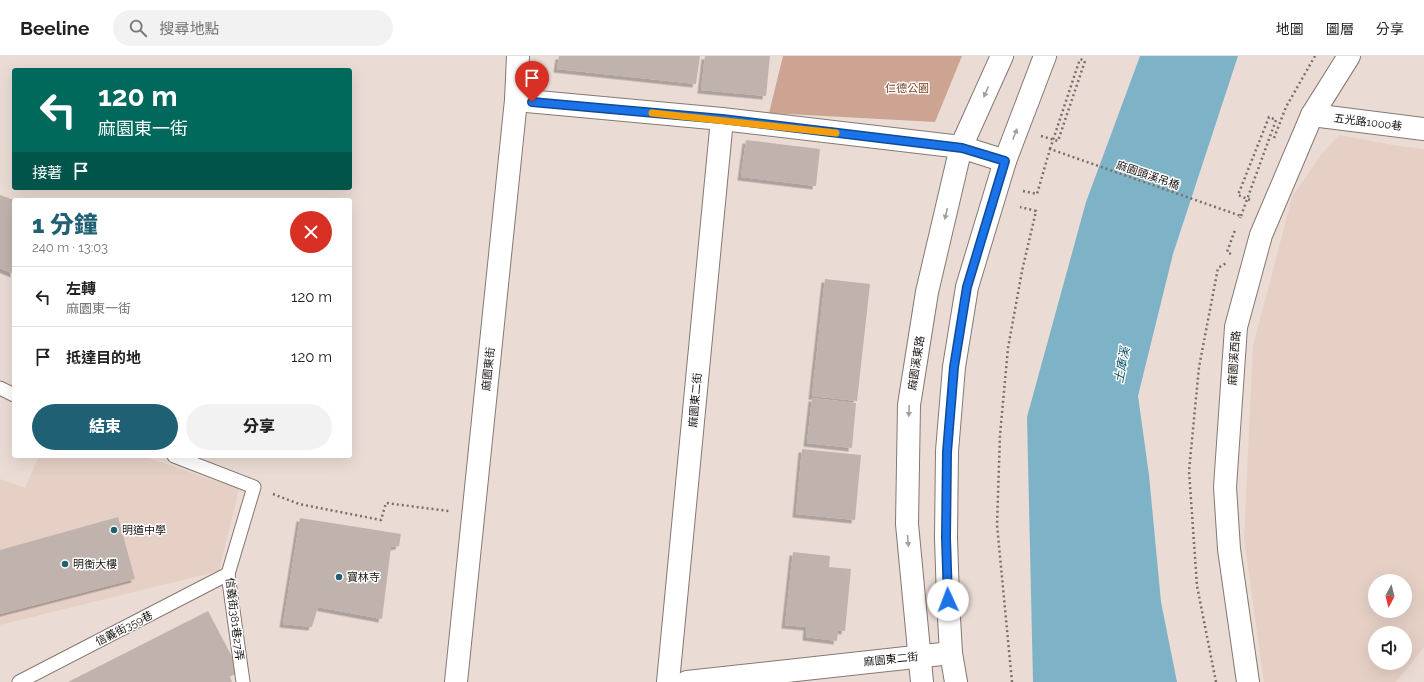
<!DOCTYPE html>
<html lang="zh-TW">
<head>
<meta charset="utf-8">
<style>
	body { margin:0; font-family:Raleway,"Noto Sans TC",sans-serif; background:#f2f2f2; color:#222; height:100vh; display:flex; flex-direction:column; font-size:15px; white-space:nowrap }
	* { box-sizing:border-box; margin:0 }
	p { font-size:13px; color:#767676 }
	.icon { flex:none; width:22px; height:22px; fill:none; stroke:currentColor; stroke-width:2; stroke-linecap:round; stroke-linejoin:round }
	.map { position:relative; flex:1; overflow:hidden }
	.sheet { position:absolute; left:12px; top:142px; width:340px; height:260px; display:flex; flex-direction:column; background:#fff; border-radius:4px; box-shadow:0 4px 16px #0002 }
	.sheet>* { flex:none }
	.hud { position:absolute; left:12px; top:12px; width:340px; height:122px; border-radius:4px; box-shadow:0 4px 16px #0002; background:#00695c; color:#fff; overflow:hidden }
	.needle { width:26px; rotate:187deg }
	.controls { position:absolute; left:1368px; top:518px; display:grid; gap:8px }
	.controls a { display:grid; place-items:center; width:44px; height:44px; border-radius:50%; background:#fff; box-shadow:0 4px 16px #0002; font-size:20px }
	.pin { position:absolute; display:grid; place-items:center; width:34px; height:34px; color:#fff; margin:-41px -17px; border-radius:50% 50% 50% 0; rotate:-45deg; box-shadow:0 0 4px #0007 }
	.pin .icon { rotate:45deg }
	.me { position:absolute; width:44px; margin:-22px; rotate:358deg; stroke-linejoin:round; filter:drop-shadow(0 0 3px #0008) }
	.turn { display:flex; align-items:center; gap:14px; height:84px; padding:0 20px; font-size:18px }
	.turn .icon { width:52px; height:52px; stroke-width:2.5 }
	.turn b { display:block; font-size:28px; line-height:34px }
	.then { display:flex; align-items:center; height:38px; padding:0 20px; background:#0003; gap:8px; font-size:15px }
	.round { display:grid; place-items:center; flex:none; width:42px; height:42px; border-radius:21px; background:#f2f2f2 }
	.overview { display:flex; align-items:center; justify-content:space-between; height:68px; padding:0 20px }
	h1 { font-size:24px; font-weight:800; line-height:30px; color:#206075 }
	.primary-button { display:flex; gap:8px; margin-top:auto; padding:8px 20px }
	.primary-button a { flex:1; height:46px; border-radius:24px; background:#206075; color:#fff; font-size:16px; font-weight:800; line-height:46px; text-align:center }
	.primary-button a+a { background:#f2f2f2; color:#222 }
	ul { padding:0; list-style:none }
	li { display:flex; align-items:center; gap:12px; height:60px; padding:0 20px; border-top:1px solid #e0e0e0 }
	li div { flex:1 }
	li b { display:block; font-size:15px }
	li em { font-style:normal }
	header { display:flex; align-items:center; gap:24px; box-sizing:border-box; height:56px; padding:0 20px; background:#fff; border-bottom:1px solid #e0e0e0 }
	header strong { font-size:19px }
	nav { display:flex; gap:22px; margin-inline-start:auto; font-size:14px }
	.search { width:280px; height:36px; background:#f2f2f2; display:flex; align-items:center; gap:10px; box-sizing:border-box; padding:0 14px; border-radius:22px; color:#767676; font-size:15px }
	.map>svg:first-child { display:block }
</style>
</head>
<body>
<header>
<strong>Beeline</strong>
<div class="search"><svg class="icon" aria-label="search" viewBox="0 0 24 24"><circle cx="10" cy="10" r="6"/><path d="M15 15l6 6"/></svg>搜尋地點</div>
<nav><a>地圖</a><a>圖層</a><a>分享</a></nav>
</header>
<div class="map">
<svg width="1424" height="626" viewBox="0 0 1424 626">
	<defs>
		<filter id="shadow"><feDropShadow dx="-3.5" dy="3.5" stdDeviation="0" flood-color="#0004"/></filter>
	</defs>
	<rect width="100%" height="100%" fill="#eadcd5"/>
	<g fill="#e6d0c6" fill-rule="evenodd">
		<path d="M1339,79L1393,89L1424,93V591L1396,626H1264L1244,483L1253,290L1292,141L1319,101ZM1375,525H1405V555H1375ZM1375,577H1405V607H1375Z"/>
		<path d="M39,400H142L239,433L219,515L0,569V423L25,432Z"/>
	</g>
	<path fill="#cca491" d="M783,0H962L935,66L769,57Z"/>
	<path fill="#7eb3c7" d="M1140,0H1238L1173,198L1138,340L1149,419L1161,546L1177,626H1033L1027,361L1086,146Z"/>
	<g fill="#c0b3ad" filter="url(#shadow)">
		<path d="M559,0H700L696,28L557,13Z"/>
		<path d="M705,0H770L766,40L701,34Z"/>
		<path d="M746,84L820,93L816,130L741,121Z"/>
		<path d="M0,139L14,144V218L0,212Z"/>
		<path d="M825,223L870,228L857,345L812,340Z"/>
		<path d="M812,342L856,347L852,392L807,387Z"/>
		<path d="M802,393L861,399L855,464L796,458Z"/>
		<path d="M118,461L135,523L0,558V494Z"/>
		<path d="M300,462L401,478L399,490L391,491L382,563L318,551L312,571L283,568Z"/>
		<path d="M793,496L830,500L829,511L851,513L845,575L838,574L837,585L806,581L807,571L785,569Z"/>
		<path d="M208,555L239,614L229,619L232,626H68Z"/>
	</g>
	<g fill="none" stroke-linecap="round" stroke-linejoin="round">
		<g stroke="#857872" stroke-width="15">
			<g id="lane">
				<path d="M0,332L14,339"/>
				<path d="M174,400L254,431L228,518L243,626"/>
				<path d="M19,626L228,518"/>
			</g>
		</g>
		<g stroke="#857872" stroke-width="24">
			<g id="street">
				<path d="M516,44L722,63L961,91L1005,105"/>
				<path d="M1312,59L1424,73"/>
				<path d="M456,626L516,44L518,0"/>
				<path d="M668,626L722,63"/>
				<path d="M687,626L951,597"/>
				<path d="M922,626L907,468L909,349L927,236L961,91L1002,0"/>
				<path d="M956,626L951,597L948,544L946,482L947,395L954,311L967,231L1005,105L1045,0"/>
				<path d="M1248,626L1229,493L1225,431L1236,271L1261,179L1312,59L1349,0"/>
			</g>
		</g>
		<g stroke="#79706c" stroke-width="2.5" stroke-dasharray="2 3" stroke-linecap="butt">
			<path d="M1041,80L1058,85L1085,5L1080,3"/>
			<path d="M1274,82L1286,51L1315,0"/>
			<path d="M1023,135L1037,138L1050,93L1241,160L1240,162"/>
			<path d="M1250,144L1238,139L1269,61L1276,64"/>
			<path d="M1231,198L1227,196L1235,174"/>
			<path d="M273,438L299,448L381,464L386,447L449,455"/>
			<path d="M1012,626L997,469L1000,379L1008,292L1022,215L1036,155L1020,151"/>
			<path d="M1216,626L1197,530L1189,415L1199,311L1218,212L1228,206"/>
		</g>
		<use href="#lane" stroke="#fff" stroke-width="13"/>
		<use href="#street" stroke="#fff" stroke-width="22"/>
		<g stroke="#79706c" stroke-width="2.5" stroke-dasharray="2 3" stroke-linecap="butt">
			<path d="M1050,93L1080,3"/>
			<path d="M1241,160L1276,64"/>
		</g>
	</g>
	<defs><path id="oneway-solid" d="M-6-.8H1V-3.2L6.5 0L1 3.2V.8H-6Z"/></defs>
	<g fill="#a2a09f">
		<use href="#oneway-solid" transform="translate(986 36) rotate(114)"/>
		<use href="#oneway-solid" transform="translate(1015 78) rotate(-69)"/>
		<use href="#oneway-solid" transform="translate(946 158) rotate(103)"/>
		<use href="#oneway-solid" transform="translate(909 355) rotate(92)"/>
		<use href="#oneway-solid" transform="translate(908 485) rotate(85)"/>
	</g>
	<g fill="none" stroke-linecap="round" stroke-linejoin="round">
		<g stroke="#114b97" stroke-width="10">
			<path id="route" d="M532,46L722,63L962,92L1005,105L967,231L954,311L947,396L946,482L948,544"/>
		</g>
		<use href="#route" stroke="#1a73e8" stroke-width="7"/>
		<path stroke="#f59e0b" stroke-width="7" d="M652,57L836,77"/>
	</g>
	<g fill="#206075" stroke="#fff" stroke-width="1.5">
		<circle cx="114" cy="474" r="4"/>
		<circle cx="65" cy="508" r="4"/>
		<circle cx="339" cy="521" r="4"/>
	</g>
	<g text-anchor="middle" stroke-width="3" stroke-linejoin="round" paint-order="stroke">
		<g font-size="11" fill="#793f1f" stroke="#fff">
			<text x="907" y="36">仁德公園</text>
		</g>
		<g font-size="11" fill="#171210" stroke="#fff">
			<text transform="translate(1368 66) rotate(7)" y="4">五光路1000巷</text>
			<text transform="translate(1148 119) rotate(19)" y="4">麻園頭溪吊橋</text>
			<text transform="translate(1234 302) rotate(-86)" y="4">麻園溪西路</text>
			<text transform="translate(916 307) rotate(-81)" y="4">麻園溪東路</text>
			<text transform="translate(488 313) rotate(-84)" y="4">麻園東街</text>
			<text transform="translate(695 344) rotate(-85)" y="4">麻園東二街</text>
			<text transform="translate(235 563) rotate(83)" y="4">信義街381巷27弄</text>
			<text transform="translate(124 572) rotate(-27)" y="4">信義街359巷</text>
			<text transform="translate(891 603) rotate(-6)" y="4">麻園東二街</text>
		</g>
		<g font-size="11" fill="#171210" stroke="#fff" text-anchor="start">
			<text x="122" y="478">明道中學</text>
			<text x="73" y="512">明衡大樓</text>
			<text x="347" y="525">寶林寺</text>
		</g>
		<g font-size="12" font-style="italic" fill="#004e63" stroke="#fff">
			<text transform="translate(1122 309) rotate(-79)" y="4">土庫溪</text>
		</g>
	</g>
</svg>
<div class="controls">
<a><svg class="needle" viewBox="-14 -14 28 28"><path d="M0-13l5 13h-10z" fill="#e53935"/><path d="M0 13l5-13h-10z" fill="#767676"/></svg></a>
<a><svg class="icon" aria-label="sound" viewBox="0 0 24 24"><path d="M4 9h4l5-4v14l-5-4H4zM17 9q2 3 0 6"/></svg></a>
</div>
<div class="pin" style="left:532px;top:46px;background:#d93025"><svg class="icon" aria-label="arrive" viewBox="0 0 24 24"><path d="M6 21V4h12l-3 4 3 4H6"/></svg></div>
<svg class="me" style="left:948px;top:544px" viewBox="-20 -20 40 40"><circle r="19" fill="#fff"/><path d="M0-13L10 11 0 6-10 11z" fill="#1a73e8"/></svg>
<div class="hud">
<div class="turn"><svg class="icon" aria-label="left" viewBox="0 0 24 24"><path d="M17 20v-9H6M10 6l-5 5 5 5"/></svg><div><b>120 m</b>麻園東一街</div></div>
<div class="then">接著<svg class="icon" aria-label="arrive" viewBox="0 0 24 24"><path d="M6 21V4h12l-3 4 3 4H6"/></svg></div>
</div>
<section class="sheet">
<div class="overview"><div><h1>1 分鐘</h1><p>240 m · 13:03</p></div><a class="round" style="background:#d93025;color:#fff"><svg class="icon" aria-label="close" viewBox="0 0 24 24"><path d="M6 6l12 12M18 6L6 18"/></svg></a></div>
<ul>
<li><svg class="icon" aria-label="left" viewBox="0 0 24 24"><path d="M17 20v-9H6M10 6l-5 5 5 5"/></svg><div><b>左轉</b><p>麻園東一街</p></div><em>120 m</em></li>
<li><svg class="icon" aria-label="arrive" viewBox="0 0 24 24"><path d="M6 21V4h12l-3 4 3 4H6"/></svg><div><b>抵達目的地</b></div><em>120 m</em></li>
</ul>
<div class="primary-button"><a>結束</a><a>分享</a></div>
</section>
</div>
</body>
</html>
